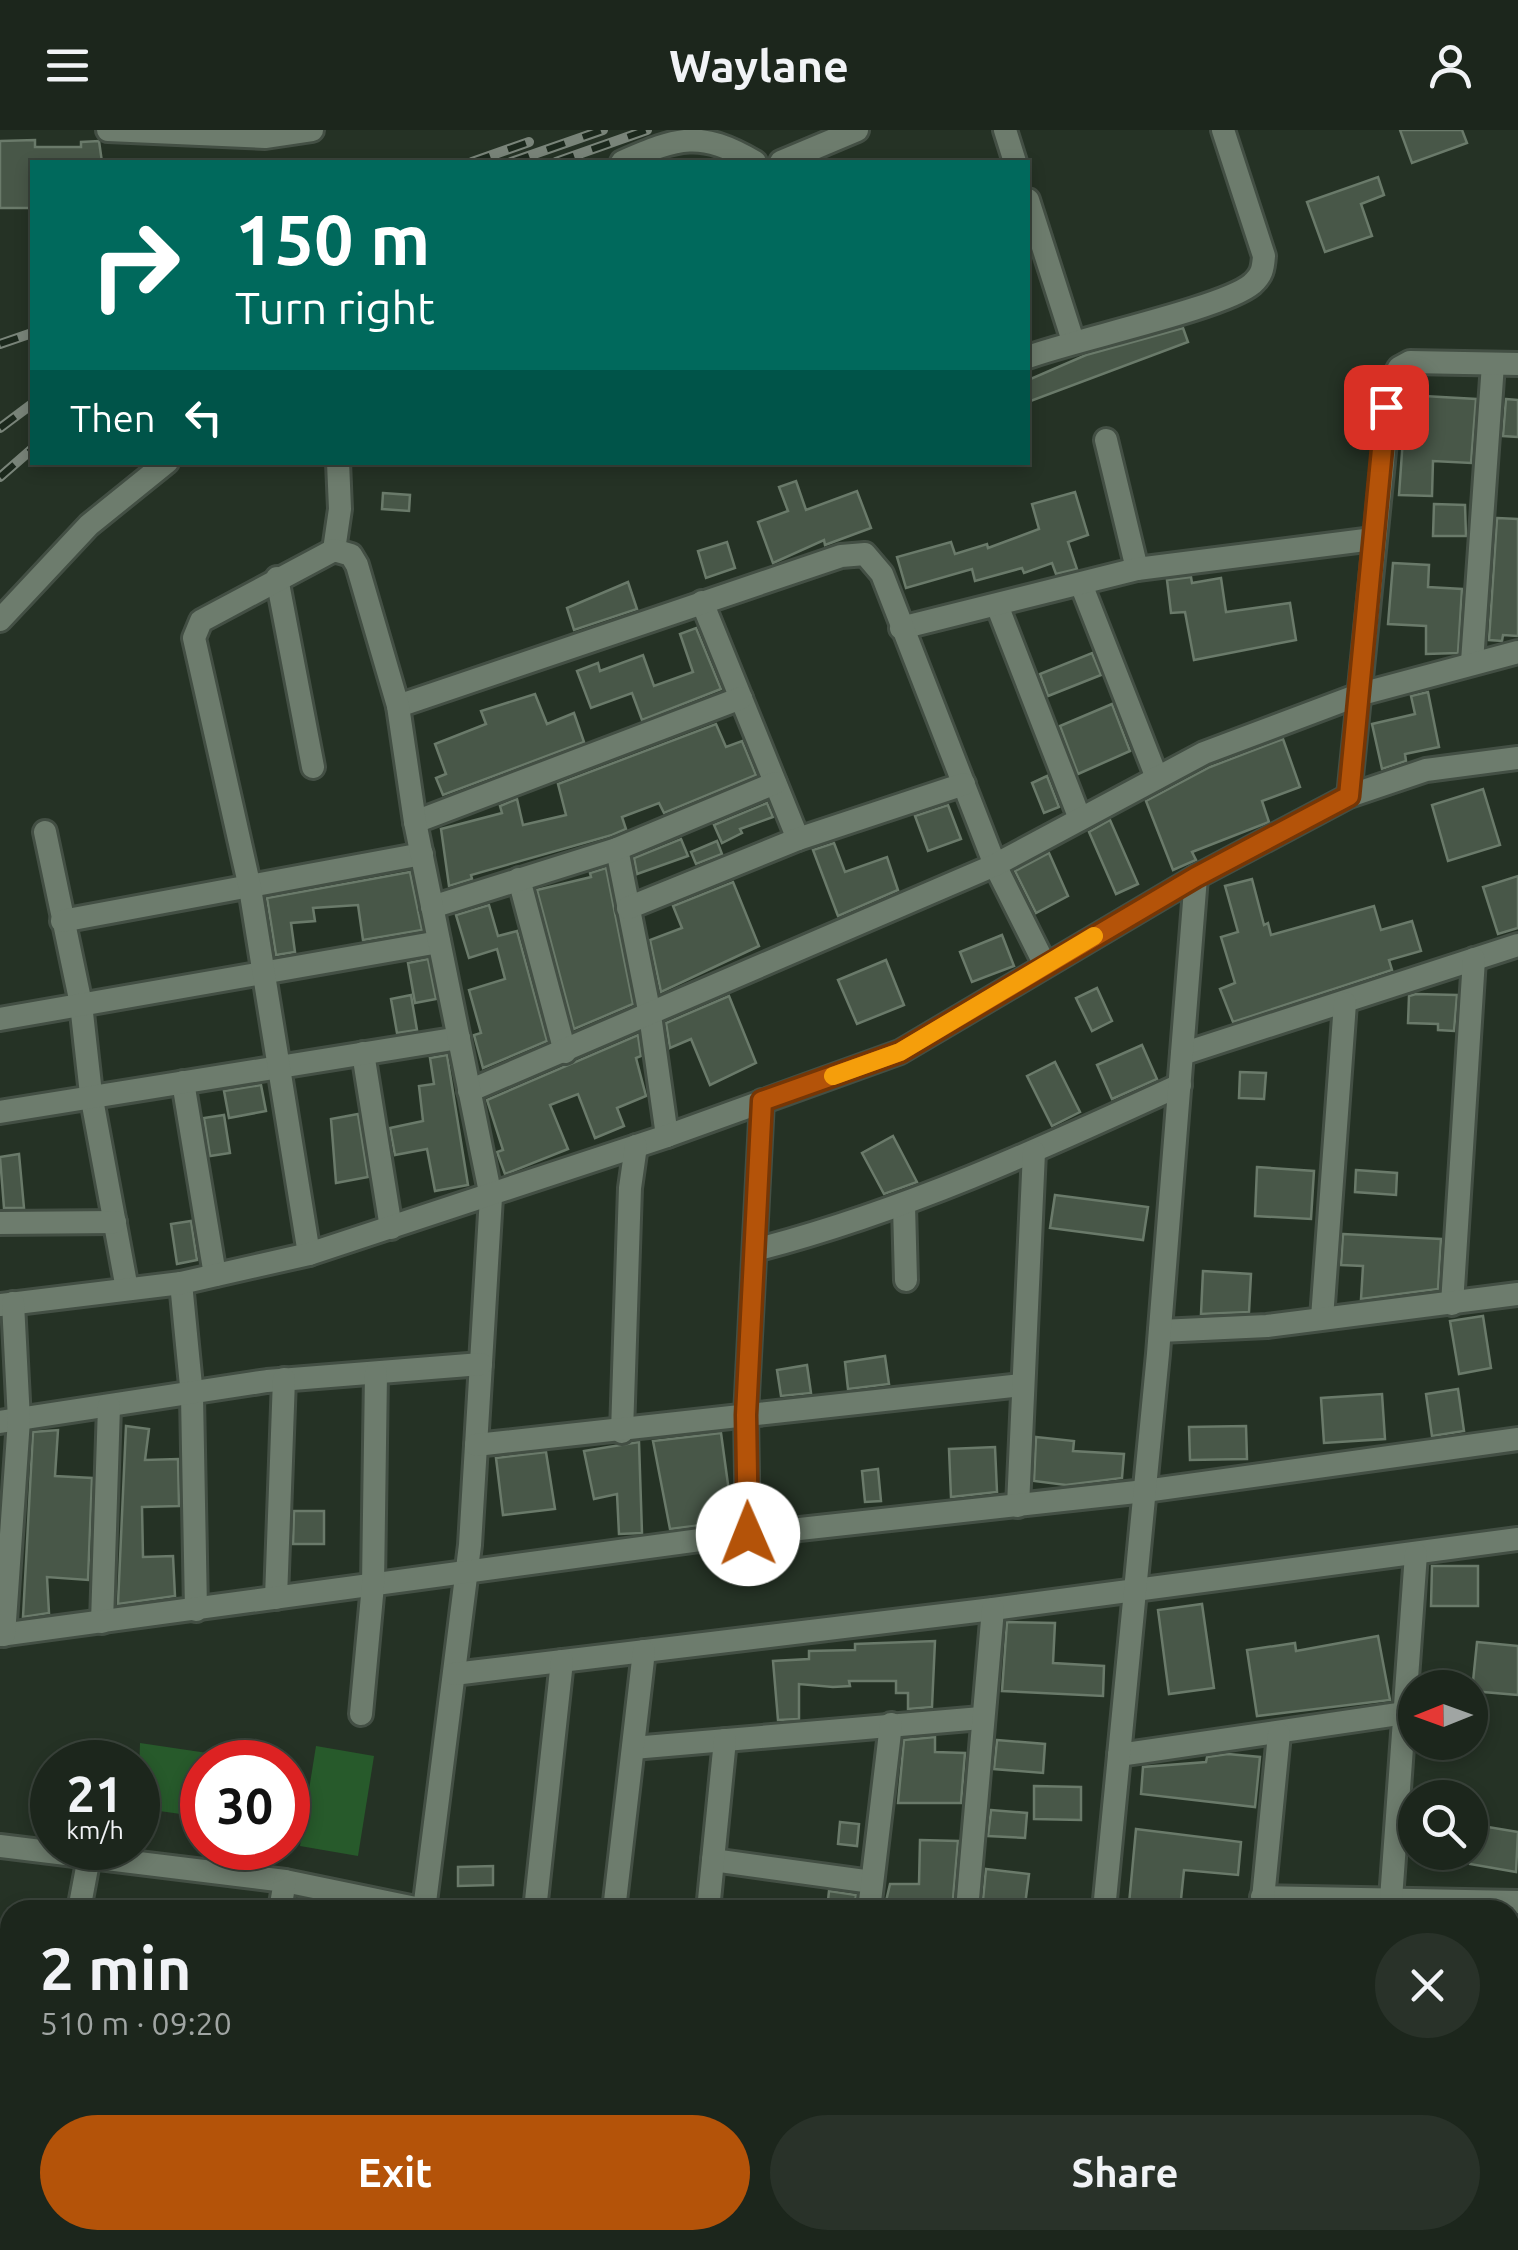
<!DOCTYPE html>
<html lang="en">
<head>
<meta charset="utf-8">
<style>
	body { margin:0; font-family:Ubuntu,sans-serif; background:#293229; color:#f1f3f6; height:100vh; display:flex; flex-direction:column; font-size:38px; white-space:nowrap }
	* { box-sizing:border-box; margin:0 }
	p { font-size:32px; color:#a0a5a3 }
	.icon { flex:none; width:55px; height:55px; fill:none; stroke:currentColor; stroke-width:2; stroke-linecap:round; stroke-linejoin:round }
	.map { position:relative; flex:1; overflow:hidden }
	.side { position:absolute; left:0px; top:1770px; width:1520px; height:350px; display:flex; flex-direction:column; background:#1c261c; border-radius:30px 30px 0 0; box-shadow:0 5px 15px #0003,0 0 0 2px #3a433b }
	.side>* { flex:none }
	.hud { position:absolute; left:30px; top:30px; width:1000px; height:305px; border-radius:0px; box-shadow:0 5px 15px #0003,0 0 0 2px #3a433b; background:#00695c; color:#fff; overflow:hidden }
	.needle { width:65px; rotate:269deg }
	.buttons { position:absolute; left:1398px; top:1540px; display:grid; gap:20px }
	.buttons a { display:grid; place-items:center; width:90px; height:90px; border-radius:50%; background:#1c261c; box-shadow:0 5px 15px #0003,0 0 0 2px #3a433b; font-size:50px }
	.speed { position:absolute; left:30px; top:1610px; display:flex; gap:20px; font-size:50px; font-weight:700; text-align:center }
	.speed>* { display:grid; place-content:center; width:130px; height:130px; border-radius:50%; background:#1c261c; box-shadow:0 5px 15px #0003,0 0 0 2px #3a433b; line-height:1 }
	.speed small { font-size:25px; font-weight:400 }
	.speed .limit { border:15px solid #d22; background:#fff; color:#111 }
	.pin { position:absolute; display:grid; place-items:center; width:85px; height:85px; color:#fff; margin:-42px; border-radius:20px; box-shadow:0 5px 15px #0006 }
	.me { position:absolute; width:110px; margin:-55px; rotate:359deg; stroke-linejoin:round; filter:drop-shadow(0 0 8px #0008) }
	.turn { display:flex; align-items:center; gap:35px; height:210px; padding:0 40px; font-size:45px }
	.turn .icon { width:130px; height:130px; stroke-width:2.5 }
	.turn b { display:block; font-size:70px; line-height:85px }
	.then { display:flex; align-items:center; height:95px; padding:0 40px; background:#0003; gap:20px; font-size:38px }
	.round { display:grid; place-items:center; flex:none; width:105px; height:105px; border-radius:52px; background:#293229 }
	.head { display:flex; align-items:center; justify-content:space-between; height:170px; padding:0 40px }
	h1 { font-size:60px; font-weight:700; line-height:75px }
	.action { display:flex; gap:20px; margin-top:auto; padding:20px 40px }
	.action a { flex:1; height:115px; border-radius:60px; background:#b45309; color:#fff; font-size:40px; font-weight:700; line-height:115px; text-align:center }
	.action a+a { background:#293229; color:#f1f3f6 }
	header { display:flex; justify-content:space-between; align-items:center; height:130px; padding:0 40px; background:#1c261c; font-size:45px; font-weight:700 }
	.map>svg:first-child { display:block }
</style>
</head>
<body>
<header><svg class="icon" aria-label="menu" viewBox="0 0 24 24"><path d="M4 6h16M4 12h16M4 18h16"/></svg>Waylane<svg class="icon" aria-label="person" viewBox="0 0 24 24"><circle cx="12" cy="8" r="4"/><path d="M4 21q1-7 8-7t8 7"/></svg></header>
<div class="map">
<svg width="1518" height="2120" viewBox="0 0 1518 2120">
	<rect width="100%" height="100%" fill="#253225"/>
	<g fill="#275a2b">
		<path d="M140,1613L261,1631V1632H202V1687L138,1678Z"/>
		<path d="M316,1616L374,1626L358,1726L300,1716Z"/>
	</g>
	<g fill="#485748" stroke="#6a7a6a" stroke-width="2.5">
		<path d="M1400,0H1462L1467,13L1412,33Z"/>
		<path d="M35,10V17H81V12L99,11L102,32H32V78H0V11Z"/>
		<path d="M1378,47L1384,65L1361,74L1372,106L1325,122L1307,72Z"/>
		<path d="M1183,198L1188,212L1028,272V250L1086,225Z"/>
		<path d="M1406,265L1476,269L1471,333L1433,331L1432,366L1399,365Z"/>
		<path d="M1506,269L1518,270V307L1503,306Z"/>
		<path d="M796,351L806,380L857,361L871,398L825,415L824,410L773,433L758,392L788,381L779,357Z"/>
		<path d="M1075,362L1088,405L1068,412L1077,439L1056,444L1052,433L1024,443L1022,438L975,451L972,439L906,458L897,427L951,412L955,424L987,414L988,418L1039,399L1032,374Z"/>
		<path d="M383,363L410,365L409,381L382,379Z"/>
		<path d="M1434,374L1465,375L1466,406H1433Z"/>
		<path d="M1497,388L1518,389V506L1503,505L1502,511L1489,510Z"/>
		<path d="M727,412L735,438L706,448L698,421Z"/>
		<path d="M1393,433L1429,435L1428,457L1462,459L1458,523L1426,524V496L1388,494Z"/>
		<path d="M1191,447L1192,453L1221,448L1226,482L1290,473L1296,510L1194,530L1185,482L1171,483L1167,450Z"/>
		<path d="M628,452L637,479L574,500L567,478Z"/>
		<path d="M696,498L721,559L642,590L632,563L591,578L577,541L598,533L600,541L643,525L654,556L693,542L680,504Z"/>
		<path d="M1092,523L1101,545L1048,566L1040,544Z"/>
		<path d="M1428,562L1439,617L1405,624L1406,631L1382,639L1372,594L1415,584L1411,566Z"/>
		<path d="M535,564L547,594L574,583L584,612L443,665L436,648L446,644L435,614L486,594L481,581Z"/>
		<path d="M1112,574L1130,621L1078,644L1060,596Z"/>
		<path d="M716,594L726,617L742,611L756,645L664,683L659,673L622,687L626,699L612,705L471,745L472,749L449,756L441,699L502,683L500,676L517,669L523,695L566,685L558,654Z"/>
		<path d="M1283,609L1300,657L1262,671L1269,692L1192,722L1196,730L1173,740L1146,671L1210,637Z"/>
		<path d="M1047,646L1059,677L1044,683L1032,653Z"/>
		<path d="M1483,659L1500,715L1448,731L1432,675Z"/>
		<path d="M767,673L773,687L740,699L742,703L722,713L714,695Z"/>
		<path d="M948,675L961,709L928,721L915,686Z"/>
		<path d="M1110,690L1138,754L1116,764L1089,702Z"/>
		<path d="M681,709L688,726L637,744L634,728Z"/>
		<path d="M717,711L722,724L696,734L691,722Z"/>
		<path d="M834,713L845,742L887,727L898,760L838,786L813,720Z"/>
		<path d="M1049,723L1068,766L1036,783L1015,741Z"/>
		<path d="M606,738L633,874L574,899L537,760L591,747L590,743Z"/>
		<path d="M410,742L422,800L363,810L358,775L313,778L315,791L291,793L295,822L276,825L267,768Z"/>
		<path d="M1518,746V798L1498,804L1483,757Z"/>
		<path d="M1252,749L1264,795L1268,793L1271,805L1374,776L1381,800L1412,791L1421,821L1389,830L1392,840L1233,892L1220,859L1235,853L1221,807L1238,802L1225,756Z"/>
		<path d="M733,752L759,816L661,862L650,810L682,798L673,776Z"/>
		<path d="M489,775L498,806L517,801L547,911L483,938L474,905L481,903L469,860L505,849L497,819L469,828L456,785Z"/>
		<path d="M1002,805L1014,836L972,852L960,822Z"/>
		<path d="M428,829L436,869L415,873L408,833Z"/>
		<path d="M886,830L904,875L857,894L838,850Z"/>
		<path d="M1097,858L1112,891L1092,901L1076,868Z"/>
		<path d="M1416,864L1457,865L1454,901L1438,900V894L1408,893L1409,866Z"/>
		<path d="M411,865L417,900L397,903L391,869Z"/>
		<path d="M729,866L756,933L710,955L691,909L670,918L666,893Z"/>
		<path d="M638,905L641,926L636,928L646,966L617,978L624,996L595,1008L578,964L550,975L568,1019L505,1044L497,1022L503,1020L487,970Z"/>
		<path d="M1142,915L1157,949L1112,969L1097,935Z"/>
		<path d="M447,925L468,1055L435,1061L427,1019L395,1025L390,998L423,991L419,956L434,954L430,928Z"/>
		<path d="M1055,932L1080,982L1052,996L1027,946Z"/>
		<path d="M1240,942L1266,943L1264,969L1239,968Z"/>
		<path d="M261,955L266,981L229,988L224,961Z"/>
		<path d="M358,984L368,1047L336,1053L331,989Z"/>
		<path d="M224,985L230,1023L210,1026L204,988Z"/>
		<path d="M893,1006L917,1052L884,1064L862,1023Z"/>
		<path d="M19,1024L24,1078H4L0,1027Z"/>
		<path d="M1257,1037L1314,1041L1311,1089L1255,1086Z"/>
		<path d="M1356,1040L1397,1043L1396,1065L1355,1062Z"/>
		<path d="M1055,1065L1148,1077L1143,1110L1050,1098Z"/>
		<path d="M191,1091L197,1130L177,1134L171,1094Z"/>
		<path d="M1343,1104L1441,1109L1438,1159L1361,1169L1363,1136L1341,1135Z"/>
		<path d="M1203,1141L1251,1144L1249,1182L1201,1184Z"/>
		<path d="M1483,1186L1491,1238L1459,1244L1450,1191Z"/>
		<path d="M885,1226L889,1254L848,1259L845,1232Z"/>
		<path d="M807,1235L811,1263L781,1266L777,1240Z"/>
		<path d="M1458,1259L1464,1301L1432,1306L1426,1264Z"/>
		<path d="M1382,1264L1385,1309L1324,1313L1321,1268Z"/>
		<path d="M126,1296L149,1299L145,1330L178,1329L179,1376L142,1377L143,1427L173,1426L175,1466L118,1474Z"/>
		<path d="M1246,1296L1247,1329L1190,1330L1189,1297Z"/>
		<path d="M58,1300L55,1346L92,1348L88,1450L47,1447L49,1483L23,1487L33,1302Z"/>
		<path d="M721,1303L733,1391L670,1399L653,1311Z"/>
		<path d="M1036,1307L1074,1311L1073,1321L1124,1324L1122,1348L1066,1355L1034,1351Z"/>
		<path d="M639,1312L642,1403L619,1404L617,1364L594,1369L584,1321Z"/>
		<path d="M995,1317L997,1362L951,1367L949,1319Z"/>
		<path d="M546,1322L555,1379L503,1385L496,1328Z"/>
		<path d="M878,1339L881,1371L865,1372L862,1341Z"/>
		<path d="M294,1381H324V1414H293Z"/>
		<path d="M1432,1436H1478V1476H1431Z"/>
		<path d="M1202,1474L1214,1558L1169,1564L1158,1480Z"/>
		<path d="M1007,1492L1055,1493L1053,1533L1104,1536L1103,1566L1002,1561Z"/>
		<path d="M1378,1506L1390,1570L1257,1586L1247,1520L1295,1513L1296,1521Z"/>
		<path d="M935,1511L932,1577L908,1579V1563H896V1551H849L850,1556L833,1557L799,1554V1589L778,1590L773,1531L809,1529V1521L855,1520V1514Z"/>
		<path d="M1477,1512L1518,1516V1565L1472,1561Z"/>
		<path d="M935,1607V1622L965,1623L961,1673H898L904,1610Z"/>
		<path d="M997,1610L1045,1614L1043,1643L994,1639Z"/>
		<path d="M1228,1624L1260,1627L1255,1677L1141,1664L1143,1637L1206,1632L1207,1627Z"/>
		<path d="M1034,1656L1081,1657V1690L1034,1689Z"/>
		<path d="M991,1680L1027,1683L1025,1708L988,1706Z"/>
		<path d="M840,1692L859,1694L857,1716L838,1714Z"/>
		<path d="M1470,1694L1518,1702L1516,1742L1470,1734Z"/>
		<path d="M1136,1699L1241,1712L1238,1745L1184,1740L1180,1779L1129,1774Z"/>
		<path d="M920,1710L958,1711L952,1780H884L890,1754H919Z"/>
		<path d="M493,1736V1755L458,1756V1737Z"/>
		<path d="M986,1739L1029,1744L1025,1775L983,1770Z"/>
		<path d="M829,1761L856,1765L854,1780H827Z"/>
	</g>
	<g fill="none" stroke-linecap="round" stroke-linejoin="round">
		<g stroke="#434f44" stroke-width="28">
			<g id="minor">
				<path d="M108,0L265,7L312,0"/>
				<path d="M1005,0L1015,32"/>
				<path d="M622,32C679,7 700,0 755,32"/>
				<path d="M781,32L857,0"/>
				<path d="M1028,70L1073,211"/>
				<path d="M1028,227C1073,210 1224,178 1252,154C1262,145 1263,139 1264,126L1223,0"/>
				<path d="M1106,310L1137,439"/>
				<path d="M334,420L340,379L338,332"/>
				<path d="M277,448L313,637"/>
				<path d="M1081,454L1157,648"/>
				<path d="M702,472L798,709"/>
				<path d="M997,475L1080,689"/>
				<path d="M0,490L89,395L167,332"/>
				<path d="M901,498L1137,439L1373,409"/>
				<path d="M1472,532L1493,234"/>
				<path d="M398,576L841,426L865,424L882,444L995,735L1045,835"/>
				<path d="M1349,666L1391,253L1399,238L1410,232L1518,234"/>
				<path d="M415,692L741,568"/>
				<path d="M45,702L81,874L91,964L127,1159"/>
				<path d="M617,719L650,885L667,1006"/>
				<path d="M519,749L565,922"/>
				<path d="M432,777L617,719L775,653"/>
				<path d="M628,778L798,709L964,654"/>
				<path d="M62,791L422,724"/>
				<path d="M0,889L439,812"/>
				<path d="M363,923L391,1098"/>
				<path d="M1182,924L1518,815"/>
				<path d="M183,952L215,1145"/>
				<path d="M469,961L995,735L1204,623L1361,564L1518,522"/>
				<path d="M0,982L459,908"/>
				<path d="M904,1076L906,1150"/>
				<path d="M0,1093L115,1092"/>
				<path d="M755,1120C903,1082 1041,1019 1180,955"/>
				<path d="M309,1124L250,758L194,508L201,491L334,420L351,425L357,435L398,576L415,692L491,1067L470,1415L424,1780"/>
				<path d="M181,1153L192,1266L196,1480"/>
				<path d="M1452,1174L1474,829"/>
				<path d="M0,1175L181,1153L309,1124L667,1006L900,922L1196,747L1349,666L1426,640L1518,628"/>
				<path d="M1322,1188L1345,873"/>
				<path d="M1160,1201L1267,1196L1518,1164"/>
				<path d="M0,1292L267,1251L481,1234"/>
				<path d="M622,1302L630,1058L636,1016"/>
				<path d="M476,1315L1021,1255"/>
				<path d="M1018,1376L1034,1022"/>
				<path d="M748,1404L746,1285L762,971"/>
				<path d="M276,1468L284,1249"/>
				<path d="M102,1492L109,1276"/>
				<path d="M0,1505L700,1410L1145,1361L1518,1309"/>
				<path d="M4,1505L19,1290L13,1173"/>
				<path d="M454,1544L993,1479L1518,1409"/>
				<path d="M361,1584L373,1455L376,1243"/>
				<path d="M633,1618L981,1588"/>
				<path d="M1119,1625L1405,1583"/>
				<path d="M0,1716L285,1751L425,1780"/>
				<path d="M713,1730L872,1752"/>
				<path d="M1262,1767L1518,1772"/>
				<path d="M1391,1769L1416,1424"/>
				<path d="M1262,1779L1279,1604"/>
				<path d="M79,1780L89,1727"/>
				<path d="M280,1780L285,1751"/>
				<path d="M535,1780L562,1531"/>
				<path d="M614,1780L644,1521"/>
				<path d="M708,1780L725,1610"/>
				<path d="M869,1780L891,1594"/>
				<path d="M967,1780L993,1479"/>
				<path d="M1104,1780L1158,1224L1196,747"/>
				<path d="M1510,1901L1518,1825"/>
				<path d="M1510,1925L1518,1926"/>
				<path d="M223,2120L225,2110"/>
				<path d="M374,2120L376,2110"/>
				<path d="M837,2120L838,2110"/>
				<path d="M931,2120L932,2110"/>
				<path d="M1120,2120L1121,2110"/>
				<path d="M1248,2120L1249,2110"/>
				<path d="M1474,2120L1475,2110"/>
			</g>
		</g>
		<use href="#minor" stroke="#6d7c6d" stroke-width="22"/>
		<g stroke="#798479" stroke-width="10">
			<g id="rail">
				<path d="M472,32L529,12"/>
				<path d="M511,32L603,0"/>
				<path d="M556,32L647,0"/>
				<path d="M0,214L32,203"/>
				<path d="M0,298L32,274"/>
				<path d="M0,347L32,319"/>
			</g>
		</g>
		<use href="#rail" stroke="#1b281c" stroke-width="6" stroke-dasharray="19" stroke-linecap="butt"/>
	</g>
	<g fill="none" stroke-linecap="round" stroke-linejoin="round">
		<g stroke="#753606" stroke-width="25">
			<path id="route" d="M748,1404L746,1285L762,971L900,922L1196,747L1349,666L1386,277"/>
		</g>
		<use href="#route" stroke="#b45309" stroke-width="18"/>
		<path stroke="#f59e0b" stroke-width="18" d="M833,946L900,922L1094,806"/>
	</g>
</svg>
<div class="buttons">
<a><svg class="needle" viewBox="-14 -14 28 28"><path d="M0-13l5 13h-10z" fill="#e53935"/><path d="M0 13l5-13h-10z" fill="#a0a5a3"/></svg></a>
<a><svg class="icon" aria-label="search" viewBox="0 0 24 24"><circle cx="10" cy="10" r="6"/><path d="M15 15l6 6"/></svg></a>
</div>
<div class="speed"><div>21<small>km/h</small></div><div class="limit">30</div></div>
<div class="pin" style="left:1386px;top:277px;background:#d93025"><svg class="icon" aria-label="arrive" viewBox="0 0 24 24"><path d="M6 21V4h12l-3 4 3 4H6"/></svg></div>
<svg class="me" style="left:748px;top:1404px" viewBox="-20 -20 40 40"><circle r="19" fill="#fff"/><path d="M0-13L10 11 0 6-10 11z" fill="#b45309"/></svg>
<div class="hud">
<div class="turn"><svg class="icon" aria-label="right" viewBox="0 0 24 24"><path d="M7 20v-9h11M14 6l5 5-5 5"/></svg><div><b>150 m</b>Turn right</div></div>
<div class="then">Then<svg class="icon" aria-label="left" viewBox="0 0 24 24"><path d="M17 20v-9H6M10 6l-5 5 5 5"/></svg></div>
</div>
<section class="side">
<div class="head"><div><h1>2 min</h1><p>510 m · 09:20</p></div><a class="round"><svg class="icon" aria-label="close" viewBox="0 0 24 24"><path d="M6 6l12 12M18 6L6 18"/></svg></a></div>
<div class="action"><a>Exit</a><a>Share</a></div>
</section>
</div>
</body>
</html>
